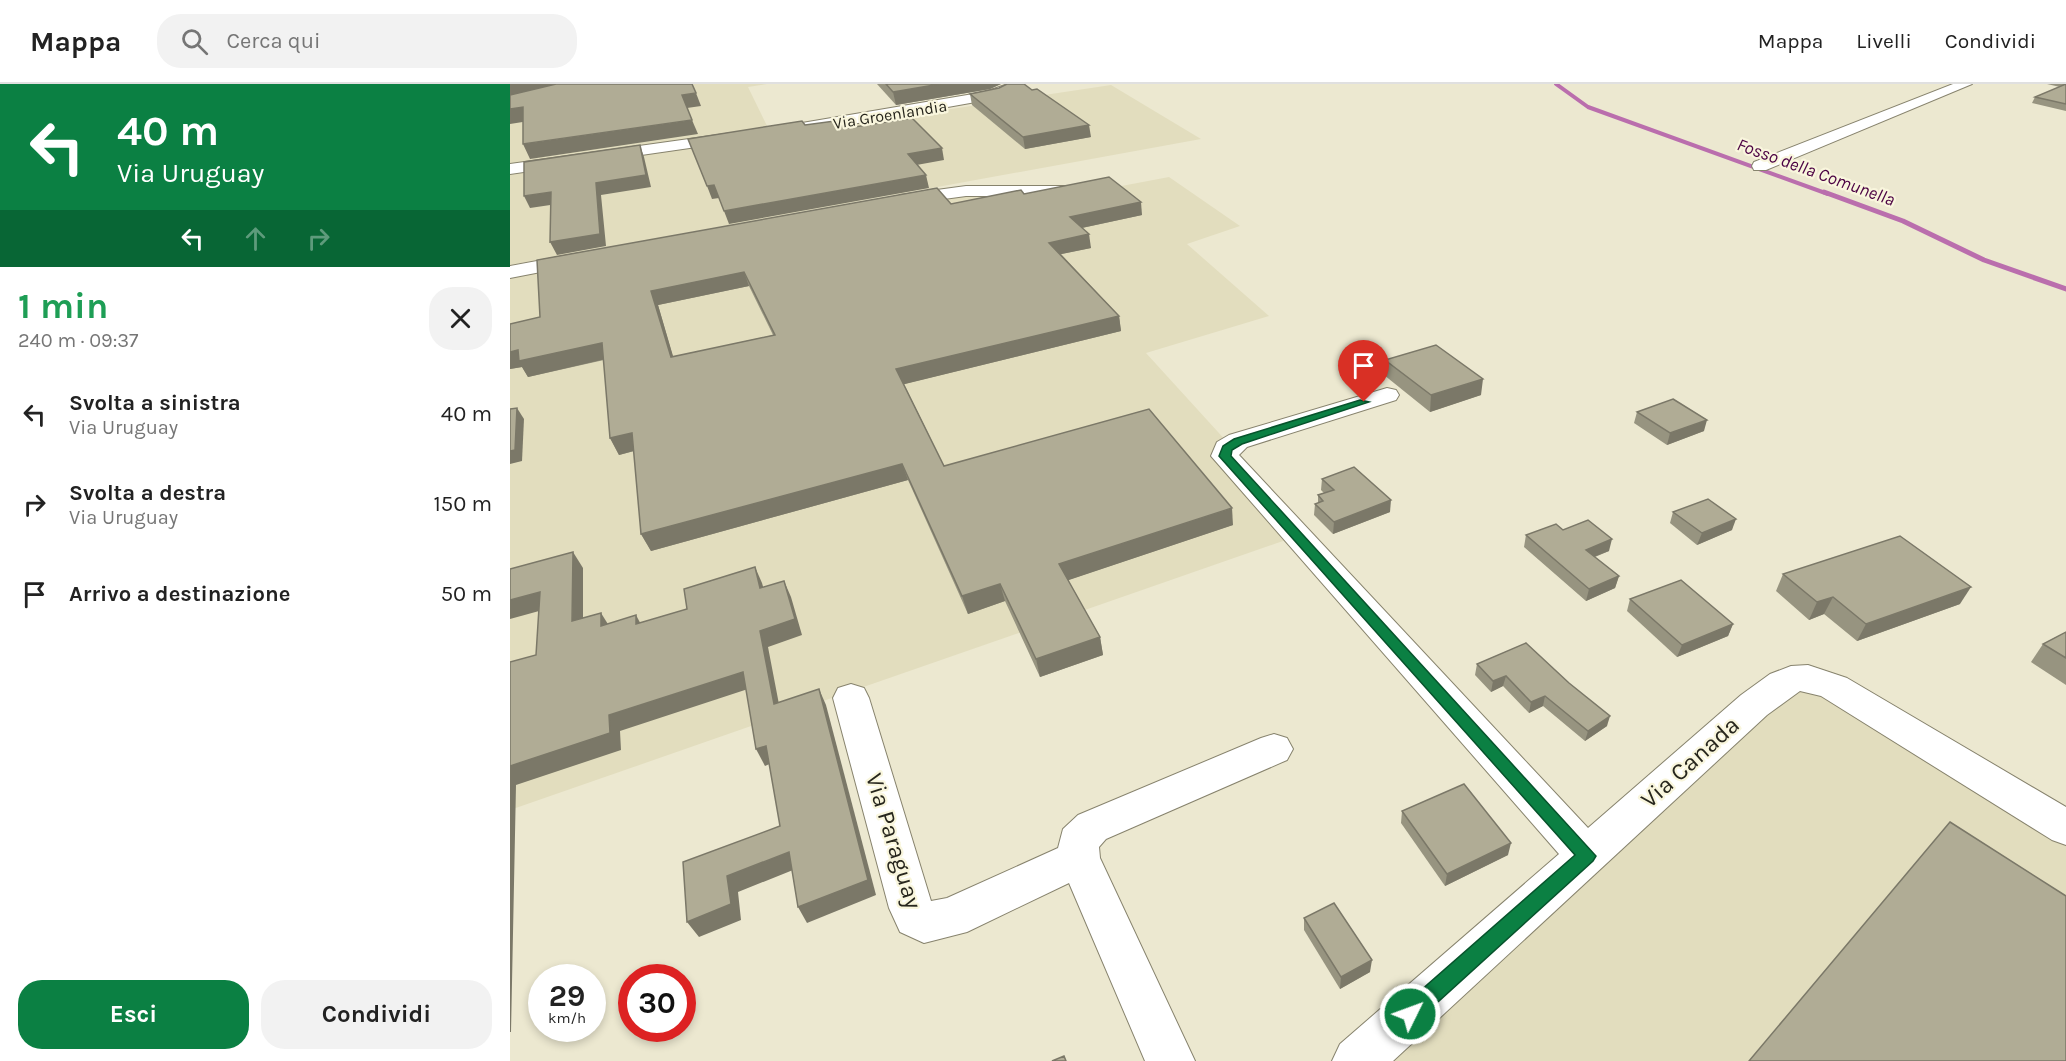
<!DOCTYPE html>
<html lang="it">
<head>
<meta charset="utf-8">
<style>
	body { margin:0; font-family:Karla,sans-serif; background:#f2f2f2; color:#222; height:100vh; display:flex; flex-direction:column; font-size:22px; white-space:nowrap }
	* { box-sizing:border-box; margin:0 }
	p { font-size:20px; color:#767676 }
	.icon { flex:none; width:33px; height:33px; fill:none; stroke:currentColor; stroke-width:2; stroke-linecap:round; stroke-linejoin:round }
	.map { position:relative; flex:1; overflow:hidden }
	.panel { display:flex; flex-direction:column; background:#fff; width:510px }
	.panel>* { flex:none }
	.banner { background:#0b8043; color:#fff; overflow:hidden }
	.speed { position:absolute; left:18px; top:880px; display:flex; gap:12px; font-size:30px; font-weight:700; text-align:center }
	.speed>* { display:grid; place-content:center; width:78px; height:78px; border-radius:50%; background:#fff; box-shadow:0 3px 9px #0003; line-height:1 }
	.speed small { font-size:15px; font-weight:400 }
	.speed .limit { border:9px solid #d22; background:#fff; color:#111 }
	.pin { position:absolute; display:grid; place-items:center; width:51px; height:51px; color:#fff; margin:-62px -26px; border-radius:50% 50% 50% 0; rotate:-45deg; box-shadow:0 0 6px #0007 }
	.pin .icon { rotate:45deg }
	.me { position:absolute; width:66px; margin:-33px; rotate:48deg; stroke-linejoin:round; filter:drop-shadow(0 0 4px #0008) }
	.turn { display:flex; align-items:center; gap:21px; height:126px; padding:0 18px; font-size:27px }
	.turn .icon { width:78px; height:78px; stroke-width:2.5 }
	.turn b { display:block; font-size:42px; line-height:51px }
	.lanes { display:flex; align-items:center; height:57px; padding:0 18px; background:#0003; justify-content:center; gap:30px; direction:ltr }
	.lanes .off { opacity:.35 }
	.round { display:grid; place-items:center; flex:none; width:63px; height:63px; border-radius:24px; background:#f2f2f2 }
	.headline { display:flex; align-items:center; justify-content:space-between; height:102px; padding:0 18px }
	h1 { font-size:36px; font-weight:700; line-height:45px; color:#1e9e55 }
	.primary-button { display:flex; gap:12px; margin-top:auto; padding:12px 18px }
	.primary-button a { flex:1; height:69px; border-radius:24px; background:#0b8043; color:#fff; font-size:24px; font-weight:700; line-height:69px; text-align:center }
	.primary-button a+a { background:#f2f2f2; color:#222 }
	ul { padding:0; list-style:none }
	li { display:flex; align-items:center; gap:18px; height:90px; padding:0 18px }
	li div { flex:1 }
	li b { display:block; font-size:22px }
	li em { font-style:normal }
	header { display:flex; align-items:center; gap:36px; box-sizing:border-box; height:84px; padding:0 30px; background:#fff; border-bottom:2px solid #e0e0e0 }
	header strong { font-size:28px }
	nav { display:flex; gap:33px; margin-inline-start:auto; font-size:21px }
	.search { width:420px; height:54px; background:#f2f2f2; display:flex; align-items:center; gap:15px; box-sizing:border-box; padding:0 21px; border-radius:24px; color:#767676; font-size:22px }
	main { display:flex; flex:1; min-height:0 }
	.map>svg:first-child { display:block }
</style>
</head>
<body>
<header>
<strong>Mappa</strong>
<div class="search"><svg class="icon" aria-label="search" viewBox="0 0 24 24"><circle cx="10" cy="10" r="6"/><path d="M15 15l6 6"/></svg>Cerca qui</div>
<nav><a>Mappa</a><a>Livelli</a><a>Condividi</a></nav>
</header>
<main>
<section class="panel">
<div class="banner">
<div class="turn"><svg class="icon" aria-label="left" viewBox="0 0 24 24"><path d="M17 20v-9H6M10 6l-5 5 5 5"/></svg><div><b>40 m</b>Via Uruguay</div></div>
<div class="lanes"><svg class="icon" aria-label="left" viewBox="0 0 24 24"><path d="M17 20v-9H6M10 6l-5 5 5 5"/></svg><svg class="icon off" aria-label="ahead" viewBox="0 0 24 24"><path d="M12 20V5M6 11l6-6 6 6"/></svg><svg class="icon off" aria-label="right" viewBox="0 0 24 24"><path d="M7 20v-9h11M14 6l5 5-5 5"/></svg></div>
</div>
<div class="headline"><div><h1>1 min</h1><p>240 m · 09:37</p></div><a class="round"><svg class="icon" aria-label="close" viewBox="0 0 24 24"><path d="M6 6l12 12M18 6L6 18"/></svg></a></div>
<ul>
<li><svg class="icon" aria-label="left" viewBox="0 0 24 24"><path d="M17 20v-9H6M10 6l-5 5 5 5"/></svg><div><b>Svolta a sinistra</b><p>Via Uruguay</p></div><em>40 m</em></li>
<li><svg class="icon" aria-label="right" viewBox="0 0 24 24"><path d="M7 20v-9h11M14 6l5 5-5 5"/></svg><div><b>Svolta a destra</b><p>Via Uruguay</p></div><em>150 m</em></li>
<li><svg class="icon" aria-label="arrive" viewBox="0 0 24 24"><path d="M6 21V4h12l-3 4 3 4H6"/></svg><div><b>Arrivo a destinazione</b></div><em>50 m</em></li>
</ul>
<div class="primary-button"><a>Esci</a><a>Condividi</a></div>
</section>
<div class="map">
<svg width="1556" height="977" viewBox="0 0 1556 977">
	<rect width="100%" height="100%" fill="#ece8d0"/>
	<g fill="#e2ddbe">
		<path d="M90,0H257L238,3L259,46L0,80V24Z"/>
		<path d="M601,1L691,55L0,181V91Z"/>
		<path d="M659,93L730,142L677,160L759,232L636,269L799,448L0,726V193L450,112L564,111Z"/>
		<path d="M1313,598L1556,745V977H847L1244,621Z"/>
	</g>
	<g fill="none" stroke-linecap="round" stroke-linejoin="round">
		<path stroke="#ba6ead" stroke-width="4" d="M1046,0L1078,23L1318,110"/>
		<path stroke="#ba6ead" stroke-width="5" d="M1314,108L1393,137L1474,176L1556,205"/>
		<g stroke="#87836d" stroke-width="2">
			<g id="street">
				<path d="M498,0H514L503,9L477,16L292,49L284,44L292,39L475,8Z"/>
				<path d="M1443,0H1462L1256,86H1244L1242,82L1244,78Z"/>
				<path d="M222,49L230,54L228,57L0,90V80Z"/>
				<path d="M456,102H557L566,107L557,112H456L390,121L381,116L390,111Z"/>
				<path d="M70,169L77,171L80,175L77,179L0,194V182Z"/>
				<path d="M877,304L886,306L889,311L886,316L737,363L729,371L1078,744L1231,611L1260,590L1281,582L1298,581L1337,594L1556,723V761L1542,756L1311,612L1290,607L1257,631L883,977H822L830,960L1049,770L701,372L707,358L719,351Z"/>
				<path d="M341,600L354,604L359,614L421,817L437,814L548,764L553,745L568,731L751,654L764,650L777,654L783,665L777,676L596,755L589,763L590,774L685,977H635L559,799L457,848L414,859L390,848L379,824L323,614L328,604Z"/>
			</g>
		</g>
		<use href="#street" fill="#fff" fill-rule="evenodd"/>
	</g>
	<g fill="#979480" fill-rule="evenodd">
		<path d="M367,0H491L480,5L386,21Z"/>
		<path d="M1537,0H1556V27L1522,19L1525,13L1550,3Z"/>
		<path d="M460,10L581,53L515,65L462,21Z"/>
		<path d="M514,110L632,131L572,144L581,164L551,170L609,232L611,247L394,300L434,382L723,441L558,496L590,553L593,571L530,593L495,517L458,530L398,396L141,467L131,450L124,367L109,371L100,354L94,276L18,293L12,283L0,285V240L30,233L441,120ZM239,202L263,251L163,273L148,221Z"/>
		<path d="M875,276L971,311L920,328L874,291Z"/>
		<path d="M1127,328L1194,347L1157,361L1124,339Z"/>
		<path d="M812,395L880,428L823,450L804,431L805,420L808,419V411L814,409L811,406Z"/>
		<path d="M1163,428L1222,446L1187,461L1160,439Z"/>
		<path d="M1053,446L1099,467L1085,473L1109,492L1105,504L1076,517L1014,463L1016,451Z"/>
		<path d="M1273,490L1450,520L1347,557L1314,530L1299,536L1266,507Z"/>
		<path d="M1120,515L1223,540L1218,552L1167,573L1117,527Z"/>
		<path d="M1556,548V601L1521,578L1533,560Z"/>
		<path d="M1016,559L1097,642L1075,657L1033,622L1019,629L993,602L981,608L965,591L967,580Z"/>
		<path d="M892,727L998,771L935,802L891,739Z"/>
		<path d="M794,834L860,888L830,905L794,846Z"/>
	</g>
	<g fill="#7b7868">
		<path d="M0,0H51L0,14Z"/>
		<path d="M430,0H491L480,5L386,21L383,8Z"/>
		<path d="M186,9L191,22L177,24L172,11Z"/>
		<path d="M13,23L19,37L0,40V25Z"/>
		<path d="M182,36L188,50L20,75L13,60Z"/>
		<path d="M579,41L581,53L515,65L513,53Z"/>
		<path d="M130,61L134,73L141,103L91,111L96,162L47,171L40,158L86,99Z"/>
		<path d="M432,64L434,76L401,82L398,70Z"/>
		<path d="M416,91L419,104L219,140L214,127Z"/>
		<path d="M204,101L209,114L202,115L197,102Z"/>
		<path d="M41,108L47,120L20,124L14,112Z"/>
		<path d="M631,118L632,131L562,146L560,133Z"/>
		<path d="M579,150L581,164L542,172L539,159Z"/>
		<path d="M234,188L239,202L148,221L168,289L161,273L141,207Z"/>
		<path d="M609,232L611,247L391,301L386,285Z"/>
		<path d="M92,259L100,274L18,293L12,283L0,285V268L8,266Z"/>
		<path d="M973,295L971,311L920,328L921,311Z"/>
		<path d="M7,324L14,335L12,377L0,380V367Z"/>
		<path d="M1197,336L1194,347L1157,361L1160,349Z"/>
		<path d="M122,349L131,365L109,371L100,354Z"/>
		<path d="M392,380L398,396L141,467L131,450Z"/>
		<path d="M881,416L880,428L823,450L824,438Z"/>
		<path d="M722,424L723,441L553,498L549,480Z"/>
		<path d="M1226,435L1222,446L1187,461L1192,449Z"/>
		<path d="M1102,455L1099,467L1073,477L1076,466Z"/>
		<path d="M63,468L73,484V553L62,537Z"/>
		<path d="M245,483L252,499L258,520L250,504Z"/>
		<path d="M1109,492L1105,504L1076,517L1079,505Z"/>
		<path d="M274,497L281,513L292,551L258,563L272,636L264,620L250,547Z"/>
		<path d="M490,500L495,517L458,530L452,512Z"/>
		<path d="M1461,503L1450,520L1347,557L1356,540Z"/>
		<path d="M30,508L40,524L0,535V516Z"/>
		<path d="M1323,513L1314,530L1299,536L1307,518Z"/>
		<path d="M91,529L101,545L91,542Z"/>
		<path d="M126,531L135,548L126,540Z"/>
		<path d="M1223,540L1218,552L1167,573L1172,561Z"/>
		<path d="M590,553L593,571L530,593L526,575Z"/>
		<path d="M233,588L241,604L110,647L111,666L6,701L1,948H0V682L99,631Z"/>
		<path d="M996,592L993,602L981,608L983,597Z"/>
		<path d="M309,605L316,621L366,811L297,839L288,823Z"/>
		<path d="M1035,612L1033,622L1019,629L1021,618Z"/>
		<path d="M1100,632L1097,642L1075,657L1078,647Z"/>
		<path d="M256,662L264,678L255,682L246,665Z"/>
		<path d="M1001,759L998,771L935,802L937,790Z"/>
		<path d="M279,768L288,784L228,808L231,836L189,853L177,838L217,792Z"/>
		<path d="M862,876L860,888L830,905L831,893Z"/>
	</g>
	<g fill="#b0ac95" stroke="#7b7868" stroke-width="1.5" fill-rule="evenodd">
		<path d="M46,0H182L186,9L172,11L182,36L13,60V23L0,25V11Z"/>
		<path d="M376,0H430L383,8Z"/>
		<path d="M497,0H514L522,6L527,5L579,41L513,53L460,10L489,4Z"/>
		<path d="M1556,0V20L1525,13Z"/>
		<path d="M402,34L432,64L398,70L416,91L214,127L204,101L197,102L178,55L292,37L295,41L332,36L338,44Z"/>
		<path d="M130,61L136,91L86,99L90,150L40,158L41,108L14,112V78Z"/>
		<path d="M599,93L631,118L560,133L579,150L539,159L609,232L386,285L434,382L639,325L722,424L549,480L590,553L526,575L490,500L452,512L392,380L131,450L122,349L100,354L92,259L9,277L8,266L0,268V240L30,233L27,176L427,104L441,120L511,106L514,110ZM234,188L265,251L161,273L141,207Z"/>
		<path d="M926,261L973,295L921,311L875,276Z"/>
		<path d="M1163,315L1197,336L1160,349L1127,328Z"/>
		<path d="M7,324L5,366L0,367V325Z"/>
		<path d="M844,383L881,416L824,438L805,420L813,417L808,411L824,406L812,395Z"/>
		<path d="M1198,415L1226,435L1192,449L1163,428Z"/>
		<path d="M1078,436L1102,455L1076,466L1109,492L1079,505L1016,451L1046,440L1053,446Z"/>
		<path d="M1390,452L1461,503L1356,540L1323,513L1307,518L1273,490Z"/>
		<path d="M63,468L62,537L91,529V542L126,531V540L177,525L174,505L245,483L250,504L274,497L285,535L250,547L264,620L309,605L358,796L288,823L279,768L217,792L221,820L177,838L173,778L270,742L256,662L246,665L233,588L99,631L100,649L0,682V578L26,571L30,508L0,516V485Z"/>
		<path d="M1171,496L1223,540L1172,561L1120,515Z"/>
		<path d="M1556,548V574L1533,560Z"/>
		<path d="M1016,559L1059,599L1100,632L1078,647L1035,612L1021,618L996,592L983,597L967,580Z"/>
		<path d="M954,700L1001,759L937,790L892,727Z"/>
		<path d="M1440,738L1556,812V977H1239Z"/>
		<path d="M824,819L862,876L831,893L794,834Z"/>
		<path d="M554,972L556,977H542Z"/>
	</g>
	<path fill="#0b8043" stroke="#07532c" stroke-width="1.5" d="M850,316L859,318L732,360L722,366L721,372L1086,772L1083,777L907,937L900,940L893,937L890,930L893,922L1065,771L709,372L713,362L724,355Z"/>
	<g text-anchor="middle" stroke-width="4.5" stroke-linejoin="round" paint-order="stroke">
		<g font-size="16" fill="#27261d" stroke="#f9f6dd">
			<text transform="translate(380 30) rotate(-9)" y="6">Via Groenlandia</text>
		</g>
		<g font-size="18" font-style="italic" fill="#4b0243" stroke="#f9f6dd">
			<text transform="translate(1306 88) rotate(20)" y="6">Fosso della Comunella</text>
		</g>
		<g font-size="24" fill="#27261d" stroke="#f9f6dd">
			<text transform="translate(1180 678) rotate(-42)" y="8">Via Canada</text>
			<text transform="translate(384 757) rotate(73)" y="8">Via Paraguay</text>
		</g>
	</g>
</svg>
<div class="speed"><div>29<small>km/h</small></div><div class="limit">30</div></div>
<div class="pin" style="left:854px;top:318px;background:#d93025"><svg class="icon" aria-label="arrive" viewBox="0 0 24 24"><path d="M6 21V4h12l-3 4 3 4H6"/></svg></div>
<svg class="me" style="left:900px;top:930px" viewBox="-20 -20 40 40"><circle r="17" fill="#0b8043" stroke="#fff" stroke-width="3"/><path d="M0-11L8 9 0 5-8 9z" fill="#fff"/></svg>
</div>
</main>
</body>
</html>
